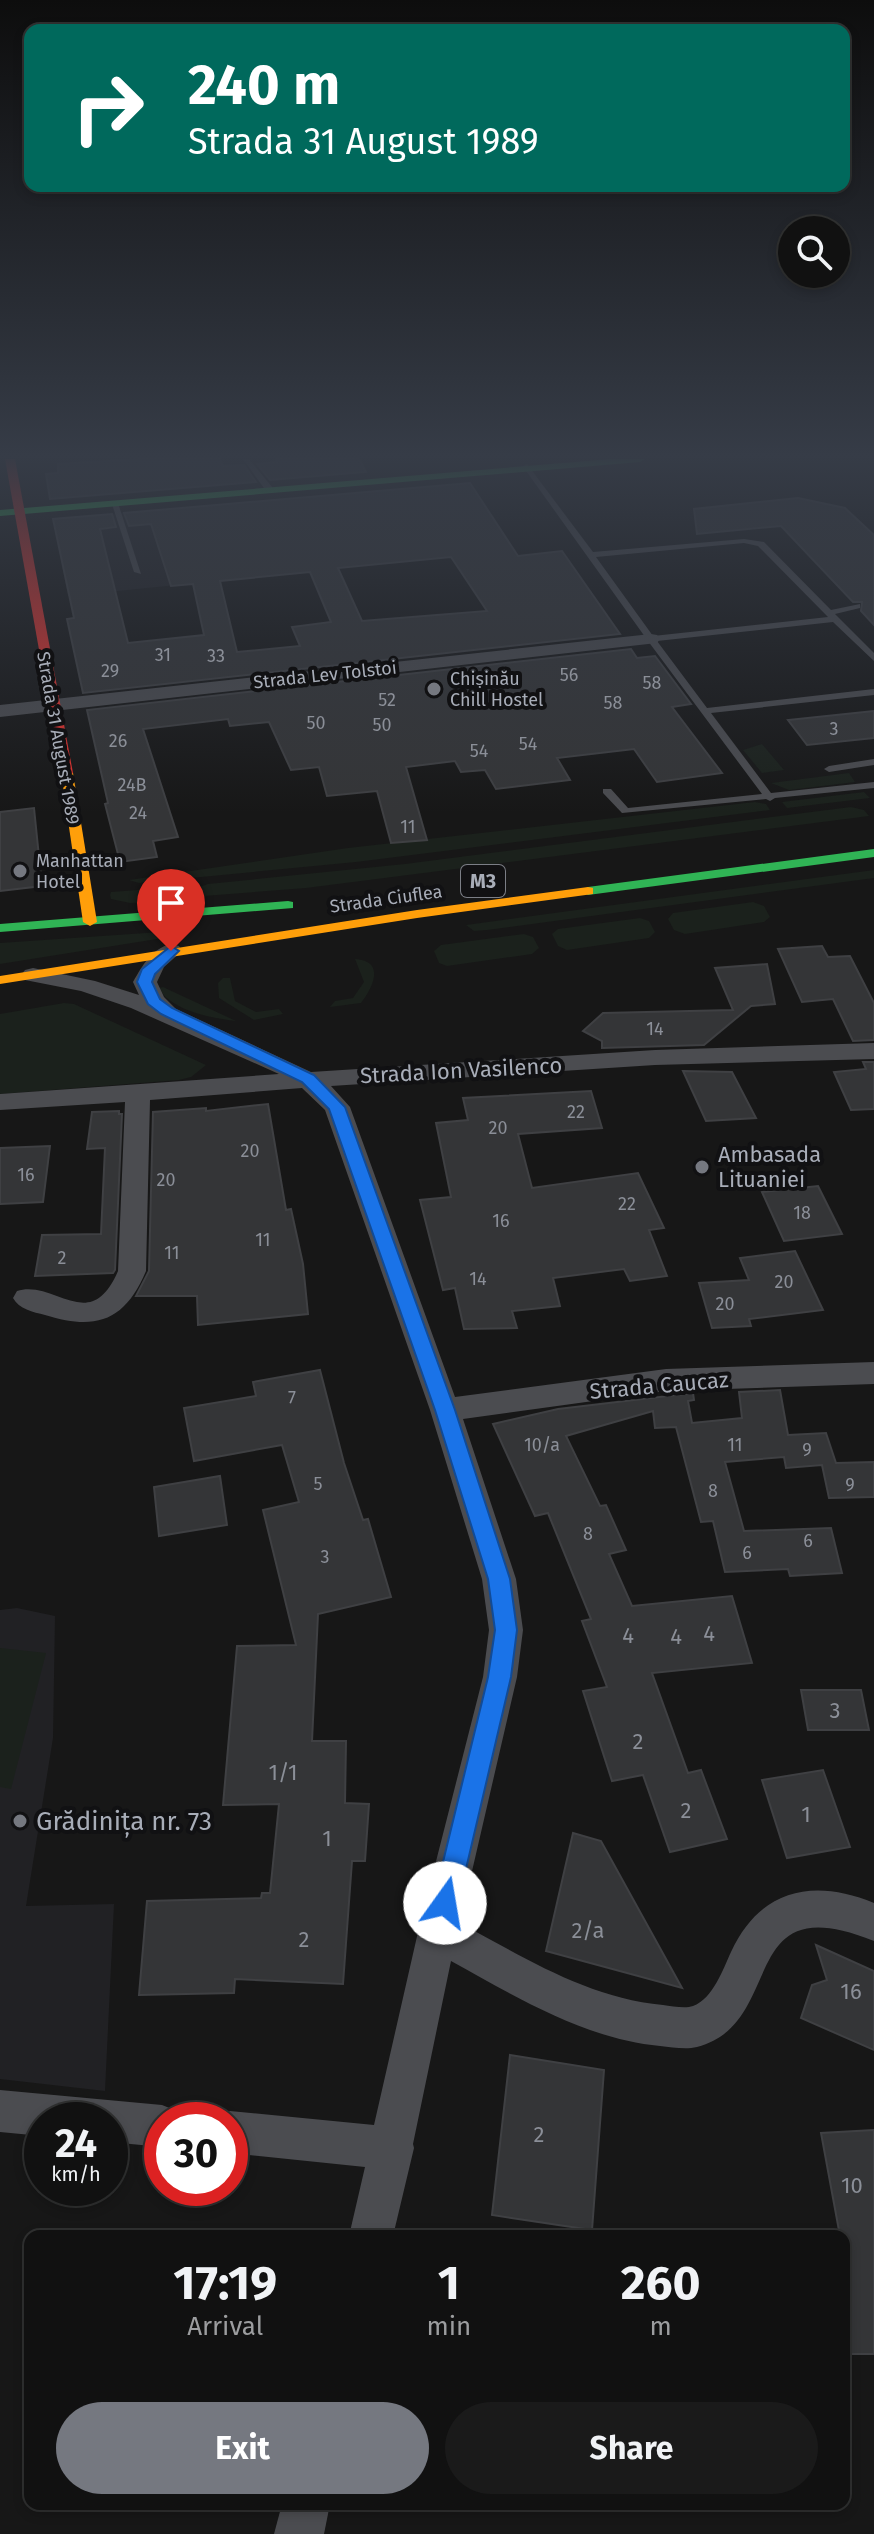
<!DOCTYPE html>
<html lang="en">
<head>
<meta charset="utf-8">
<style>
	body { margin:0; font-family:"Fira Sans",sans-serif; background:#1a1a1a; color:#f1f3f6; height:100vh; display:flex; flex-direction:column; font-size:30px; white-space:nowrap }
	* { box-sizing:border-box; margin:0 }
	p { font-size:26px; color:#9c9d9f }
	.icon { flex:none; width:44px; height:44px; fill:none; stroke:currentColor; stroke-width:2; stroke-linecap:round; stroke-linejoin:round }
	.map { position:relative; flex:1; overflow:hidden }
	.drawer { position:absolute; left:24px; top:2230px; width:826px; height:280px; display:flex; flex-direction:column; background:#111; border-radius:16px; box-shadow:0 4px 12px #0003,0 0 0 2px #303131 }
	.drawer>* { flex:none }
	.guide { position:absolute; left:24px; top:24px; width:826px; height:168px; border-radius:16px; box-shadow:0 4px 12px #0003,0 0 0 2px #303131; background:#00695c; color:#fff; overflow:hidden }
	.buttons { position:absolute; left:778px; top:216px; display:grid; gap:16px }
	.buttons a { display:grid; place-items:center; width:72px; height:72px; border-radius:50%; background:#111; box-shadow:0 4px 12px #0003,0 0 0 2px #303131; font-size:40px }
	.speed { position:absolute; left:24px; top:2102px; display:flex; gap:16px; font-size:40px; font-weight:700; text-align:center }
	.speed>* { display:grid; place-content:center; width:104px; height:104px; border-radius:50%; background:#111; box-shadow:0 4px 12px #0003,0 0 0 2px #303131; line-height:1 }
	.speed small { font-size:20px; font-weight:400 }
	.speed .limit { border:12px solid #d22; background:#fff; color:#111 }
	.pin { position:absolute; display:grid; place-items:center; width:68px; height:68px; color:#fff; margin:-82px -34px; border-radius:50% 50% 50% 0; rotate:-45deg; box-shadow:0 0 8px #0007 }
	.pin .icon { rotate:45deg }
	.me { position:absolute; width:88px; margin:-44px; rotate:13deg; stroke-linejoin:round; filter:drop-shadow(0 0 6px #0008) }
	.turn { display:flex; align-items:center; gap:28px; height:168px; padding:0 32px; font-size:36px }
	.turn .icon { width:104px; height:104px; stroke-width:2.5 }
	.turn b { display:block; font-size:56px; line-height:68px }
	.eta { display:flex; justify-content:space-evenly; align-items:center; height:136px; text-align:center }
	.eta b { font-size:48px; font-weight:700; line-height:56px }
	.button { display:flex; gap:16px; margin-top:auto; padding:16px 32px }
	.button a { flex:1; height:92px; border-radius:48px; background:#757880; color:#fff; font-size:32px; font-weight:700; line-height:92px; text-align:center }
	.button a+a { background:#1a1a1a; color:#f1f3f6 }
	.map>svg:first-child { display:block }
</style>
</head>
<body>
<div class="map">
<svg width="874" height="2534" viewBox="0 0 874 2534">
	<rect width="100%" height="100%" fill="#171717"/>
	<g fill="#212124">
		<path d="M176,508L190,547L266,576L68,596L53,519Z"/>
		<path d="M17,1608L55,1616L53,1738L26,1906L114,1904L105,2091L0,2079V1610Z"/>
	</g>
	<g fill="#1b211c">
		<path d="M762,744L784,770L762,773L743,750Z"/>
		<path d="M849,773L855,782L789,790L771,783Z"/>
		<path d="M864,792L870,798L787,808L782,802Z"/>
		<path d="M755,802L766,804L770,810L356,862L139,883L129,880L348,848Z"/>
		<path d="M851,807L864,810L869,816L306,888L191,897L194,889L208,884L405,864Z"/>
		<path d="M874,870V878L487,930L474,931L466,925Z"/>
		<path d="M176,887L178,901L130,903L111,899L110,895L111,892Z"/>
		<path d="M753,902L764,906L770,917L764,922L685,934L674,930L668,919L673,913Z"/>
		<path d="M640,918L649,921L655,932L649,938L567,950L558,946L552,934L558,929Z"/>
		<path d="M175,931L176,936L0,964V943Z"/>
		<path d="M524,934L533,937L539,948L532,954L447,966L439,963L434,951L441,945Z"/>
		<path d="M355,959C386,961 373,988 361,1003L330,1007L335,1001L353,998L364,982Z"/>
		<path d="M223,978H230L235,1001L256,1012L279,1009L283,1014L254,1020L219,998L218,983Z"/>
		<path d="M163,987L236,1021C212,1018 171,1011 159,988Z"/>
		<path d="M64,1003L74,1004L206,1065L191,1077L179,1080L0,1094V1014Z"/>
		<path d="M0,1648L46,1653L11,1789L0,1787Z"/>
	</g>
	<g fill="#343537" stroke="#3f4043" stroke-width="2" fill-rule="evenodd">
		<path d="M141,459H220L223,466L244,465L256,482L50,499L46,474L58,473V464Z"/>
		<path d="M276,459H359L366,472L270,480L257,464L277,462Z"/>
		<path d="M470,483L518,556L562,551L620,634L83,693L67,619L74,618L53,519L112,514L116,527L100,529L128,643L204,635L193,584L171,586L151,524L129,526L124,513ZM451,557L487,611L362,621L338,568ZM310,572L331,622L292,627L300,646L237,652L220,581Z"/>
		<path d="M798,498L845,508L874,535V625L861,611L862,602H853L781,526L697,534L694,509Z"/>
		<path d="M631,649L637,658L655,656L691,704L672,707L722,773L657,782L634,749L557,758L570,780L496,789L485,770L461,772L455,761L406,767L427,840L391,843L377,791L327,796L319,767L291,770L269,722L230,726L228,719L143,729L178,837L153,841L157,857L120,862L105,804L108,803L87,710Z"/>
		<path d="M874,711V738L807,745L788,720Z"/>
		<path d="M34,808L42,886L0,891V812Z"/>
		<path d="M822,946L828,957L850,956L874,1003V1040L853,1041L833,999L802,1002L778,949Z"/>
		<path d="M767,964L775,1004L751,1006L704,1045L602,1048V1041L583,1031L603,1013L733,1010L715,968Z"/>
		<path d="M863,1062H874V1109L851,1110L834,1072L866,1069Z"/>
		<path d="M683,1071L732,1072L756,1118L706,1121Z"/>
		<path d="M591,1091L602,1128L518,1134L532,1188L638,1173L664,1228L649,1230L667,1276L630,1281L624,1269L553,1278L560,1306L512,1311L517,1328L464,1329L455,1288L443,1290L420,1200L451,1197L436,1123L468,1120L463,1098Z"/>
		<path d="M268,1104L286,1210L291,1209L303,1264L308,1314L198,1325L197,1296H136L149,1271L153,1112L206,1108V1111Z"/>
		<path d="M119,1111V1114H122L115,1270L113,1273L35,1276L42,1235L101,1234L105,1148L87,1149L92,1112Z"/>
		<path d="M50,1146L43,1202L0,1204V1148Z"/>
		<path d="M818,1186L842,1234L784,1241L762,1192Z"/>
		<path d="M795,1251L823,1310L749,1319L751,1326L712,1328L699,1283L749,1280L740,1258Z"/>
		<path d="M320,1370L344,1463L363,1520L368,1519L391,1597L318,1614L312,1741H346L345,1803L369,1804L365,1861H352L343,1984L235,1979L234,1993L139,1995L147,1901L261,1898L262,1893H270L279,1804L223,1805L237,1646L296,1645L263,1510L299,1502L282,1445L194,1461L184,1408L256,1396L253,1382Z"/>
		<path d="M780,1390L788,1435L826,1433L836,1463L874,1462V1497L829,1498L822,1465L786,1468L784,1457L725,1462L744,1531L831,1528L842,1573L790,1576L788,1569L725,1572L713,1521L701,1522L676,1427L655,1428L653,1411L566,1436L600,1506L606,1505L626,1550L609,1554L632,1606L732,1596L752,1663L652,1673L688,1773L701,1770L727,1839L670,1852L643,1775L612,1781L583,1691L607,1687L582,1621L591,1619L548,1513L535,1516L493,1424L558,1409L693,1393L694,1400L688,1401L692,1423L742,1418L739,1392Z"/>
		<path d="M220,1476L227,1525L159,1536L154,1487Z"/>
		<path d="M801,1690H861L869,1730H808Z"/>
		<path d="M823,1770L850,1847L787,1858L762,1780Z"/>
		<path d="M573,1833L601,1841L682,1988L546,1951Z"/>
		<path d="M816,1945L874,1971V2050L801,2018L812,1985L827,1980Z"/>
		<path d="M510,2055L604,2070L592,2230L492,2215Z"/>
		<path d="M874,2130V2354H844V2236H840L821,2133Z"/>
	</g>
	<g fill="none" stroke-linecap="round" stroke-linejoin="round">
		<g fill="#4b4c50" fill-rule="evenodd">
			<path d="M243,459H249L272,487V491H266Z"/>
			<path d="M527,464L593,552L744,539L764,542L831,610L860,604V608L835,614L874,653V661L833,622L657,641L707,708L874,689V695L711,713L771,793L874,782V788L775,798L770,801L766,799L622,813L603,793V789H611L628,808L762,794L648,641L524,468L523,466ZM744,543L758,546L828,617L653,636L596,557Z"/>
			<path d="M111,501L118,503L141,574L134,572Z"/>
			<path d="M874,759V765L829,772L824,769L829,766Z"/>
		</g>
		<g fill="#4b4c50" fill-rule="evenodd">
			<path d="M651,634L657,635L660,639L657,643L0,717V705Z"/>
			<path d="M171,944L179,946L182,951L164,967L157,982L164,997L176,1009L311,1072L655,1050L874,1043V1059L655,1065L331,1086L350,1107L455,1397L666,1369L874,1362V1384L666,1391L463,1419L516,1579L523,1630L517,1677L460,1923C525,1958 588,1998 663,2005C672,2006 685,2009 693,2006C713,1999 723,1969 731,1952C760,1889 813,1878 874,1903V1941C734,1884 788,2023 697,2047C685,2050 672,2047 660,2046C585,2039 516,1997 451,1961L413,2144L414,2148L393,2236H349L365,2167L230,2153V2120H214L230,2111L374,2125L418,1932L483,1677L489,1630L482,1579L430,1410L325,1110L302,1088L150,1100L146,1271C125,1321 96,1331 45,1315C33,1312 19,1309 13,1298L17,1291C55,1279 90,1336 118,1271L125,1102L0,1110V1094L279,1074L131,1008L81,991L25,980L21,975L25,970L33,968L95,981L139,995L133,982C143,965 151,949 171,944Z"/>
			<path d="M0,2090L162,2105L177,2111L181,2120H162V2147L110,2142V2120H42V2136L0,2132Z"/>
			<path d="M282,2504H330L324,2534H274Z"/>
		</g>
		<g fill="#30b455" fill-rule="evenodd">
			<path d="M611,459H645L640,462L0,516V510Z"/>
			<path d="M874,849V857L588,895L581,891L588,887Z"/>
			<path d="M288,901L293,902V908L0,932V924Z"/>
		</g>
		<g fill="#ff9f0a" fill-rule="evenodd">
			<path d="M67,769L73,773L97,922L90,926L83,922L61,773Z"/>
			<path d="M588,887L593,888V894L417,918L0,984V976L417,910Z"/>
		</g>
		<path fill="#e5322d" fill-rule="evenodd" d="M5,459H15L73,773L67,777L61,773Z"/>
	</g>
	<linearGradient id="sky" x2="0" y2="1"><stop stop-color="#0d0d0d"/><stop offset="0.56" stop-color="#363c47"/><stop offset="1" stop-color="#363c47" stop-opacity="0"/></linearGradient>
	<rect width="874" height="813" fill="url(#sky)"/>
	<path fill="#1a73e8" stroke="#114b97" stroke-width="2" d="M171,946L179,951L155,974L152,982L160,999L172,1008L314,1075L345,1107L455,1410L510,1579L517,1630L511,1677L458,1903L454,1912L445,1916L436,1912L433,1903L488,1677L495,1630L488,1579L435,1410L329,1109L302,1082L161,1014L148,1004L137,982L142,969Z"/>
	<g fill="#757880" stroke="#111113" stroke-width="3">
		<circle cx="434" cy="689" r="8"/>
		<circle cx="20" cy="871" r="8"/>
		<circle cx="702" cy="1167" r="8"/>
		<circle cx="20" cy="1821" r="8"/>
	</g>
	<g text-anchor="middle" stroke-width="8" stroke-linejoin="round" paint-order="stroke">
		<g font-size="18" fill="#8b8f98">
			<text x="163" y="661">31</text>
			<text x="216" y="662">33</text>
			<text x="110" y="677">29</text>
			<text x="569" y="681">56</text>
			<text x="652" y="689">58</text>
			<text x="387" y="706">52</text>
			<text x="613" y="709">58</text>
			<text x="316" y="729">50</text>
			<text x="382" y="731">50</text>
			<text x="834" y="735">3</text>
			<text x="118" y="747">26</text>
			<text x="528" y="750">54</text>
			<text x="479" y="757">54</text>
			<text x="132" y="791">24B</text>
			<text x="138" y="819">24</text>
			<text x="408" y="833">11</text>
			<text x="655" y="1035">14</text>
			<text x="576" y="1118">22</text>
			<text x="498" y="1134">20</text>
			<text x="250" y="1157">20</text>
			<text x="26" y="1181">16</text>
			<text x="166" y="1186">20</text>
			<text x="627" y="1210">22</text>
			<text x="802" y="1219">18</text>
			<text x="501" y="1227">16</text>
			<text x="263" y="1246">11</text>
			<text x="172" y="1259">11</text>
			<text x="62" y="1264">2</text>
			<text x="478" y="1285">14</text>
			<text x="784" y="1288">20</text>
			<text x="725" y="1310">20</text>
			<text x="292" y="1404">7</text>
			<text x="542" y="1451">10/a</text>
			<text x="735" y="1451">11</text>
			<text x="807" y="1456">9</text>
			<text x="318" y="1490">5</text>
			<text x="850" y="1491">9</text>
			<text x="713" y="1497">8</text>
			<text x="588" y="1540">8</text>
			<text x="808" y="1547">6</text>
			<text x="747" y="1559">6</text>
			<text x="325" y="1563">3</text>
		</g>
		<g font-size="18" fill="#a8adb8" stroke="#111113">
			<text transform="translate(325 675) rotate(-6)" y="6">Strada Lev Tolstoi</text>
			<text transform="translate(58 738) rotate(80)" y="6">Strada 31 August 1989</text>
			<text transform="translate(386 899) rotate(-8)" y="6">Strada Ciuflea</text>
		</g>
		<g font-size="18" fill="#a8adb8" stroke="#111113" text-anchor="start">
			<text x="450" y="685">Chișinău<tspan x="450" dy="21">Chill Hostel</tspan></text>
			<text x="36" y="867">Manhattan<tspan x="36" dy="21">Hotel</tspan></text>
		</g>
		<rect fill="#111113" stroke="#7b7e86" stroke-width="2" x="461" y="865" width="44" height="32" rx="6"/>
		<g font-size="20" font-weight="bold" fill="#a8adb8">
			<text x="483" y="888">M3</text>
		</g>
		<g font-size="22" fill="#a8adb8" stroke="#111113">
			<text transform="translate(461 1070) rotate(-3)" y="8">Strada Ion Vasilenco</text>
			<text transform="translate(659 1385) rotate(-5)" y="8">Strada Caucaz</text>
		</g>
		<g font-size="22" fill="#a8adb8" stroke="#111113" text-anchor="start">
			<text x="718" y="1162">Ambasada<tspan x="718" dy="25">Lituaniei</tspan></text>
		</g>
		<g font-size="22" fill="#8b8f98">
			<text x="709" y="1641">4</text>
			<text x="628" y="1643">4</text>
			<text x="676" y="1644">4</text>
			<text x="835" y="1718">3</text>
			<text x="638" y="1749">2</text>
			<text x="283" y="1780">1/1</text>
			<text x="686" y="1818">2</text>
			<text x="806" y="1822">1</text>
			<text x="327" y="1846">1</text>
			<text x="588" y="1938">2/a</text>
			<text x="304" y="1947">2</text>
			<text x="851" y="1999">16</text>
			<text x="539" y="2142">2</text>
			<text x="852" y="2193">10</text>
		</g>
		<g font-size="26" fill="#a8adb8" stroke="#111113" text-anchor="start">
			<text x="36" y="1830">Grădinița nr. 73</text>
		</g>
	</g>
</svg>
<div class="buttons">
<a><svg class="icon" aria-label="search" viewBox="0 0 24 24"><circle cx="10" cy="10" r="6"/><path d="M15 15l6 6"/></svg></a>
</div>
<div class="speed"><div>24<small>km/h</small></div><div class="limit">30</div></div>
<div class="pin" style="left:171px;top:951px;background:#d93025"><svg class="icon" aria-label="arrive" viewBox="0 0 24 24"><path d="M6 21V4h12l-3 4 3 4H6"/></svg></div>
<svg class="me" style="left:445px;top:1903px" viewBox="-20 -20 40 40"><circle r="19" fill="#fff"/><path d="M0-13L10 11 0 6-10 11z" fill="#1a73e8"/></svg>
<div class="guide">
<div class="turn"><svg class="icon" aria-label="right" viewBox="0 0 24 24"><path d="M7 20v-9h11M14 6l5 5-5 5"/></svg><div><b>240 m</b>Strada 31 August 1989</div></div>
</div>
<section class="drawer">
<div class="eta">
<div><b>17:19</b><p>Arrival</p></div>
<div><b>1</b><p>min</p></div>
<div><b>260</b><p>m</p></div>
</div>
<div class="button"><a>Exit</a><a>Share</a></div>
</section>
</div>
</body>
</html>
